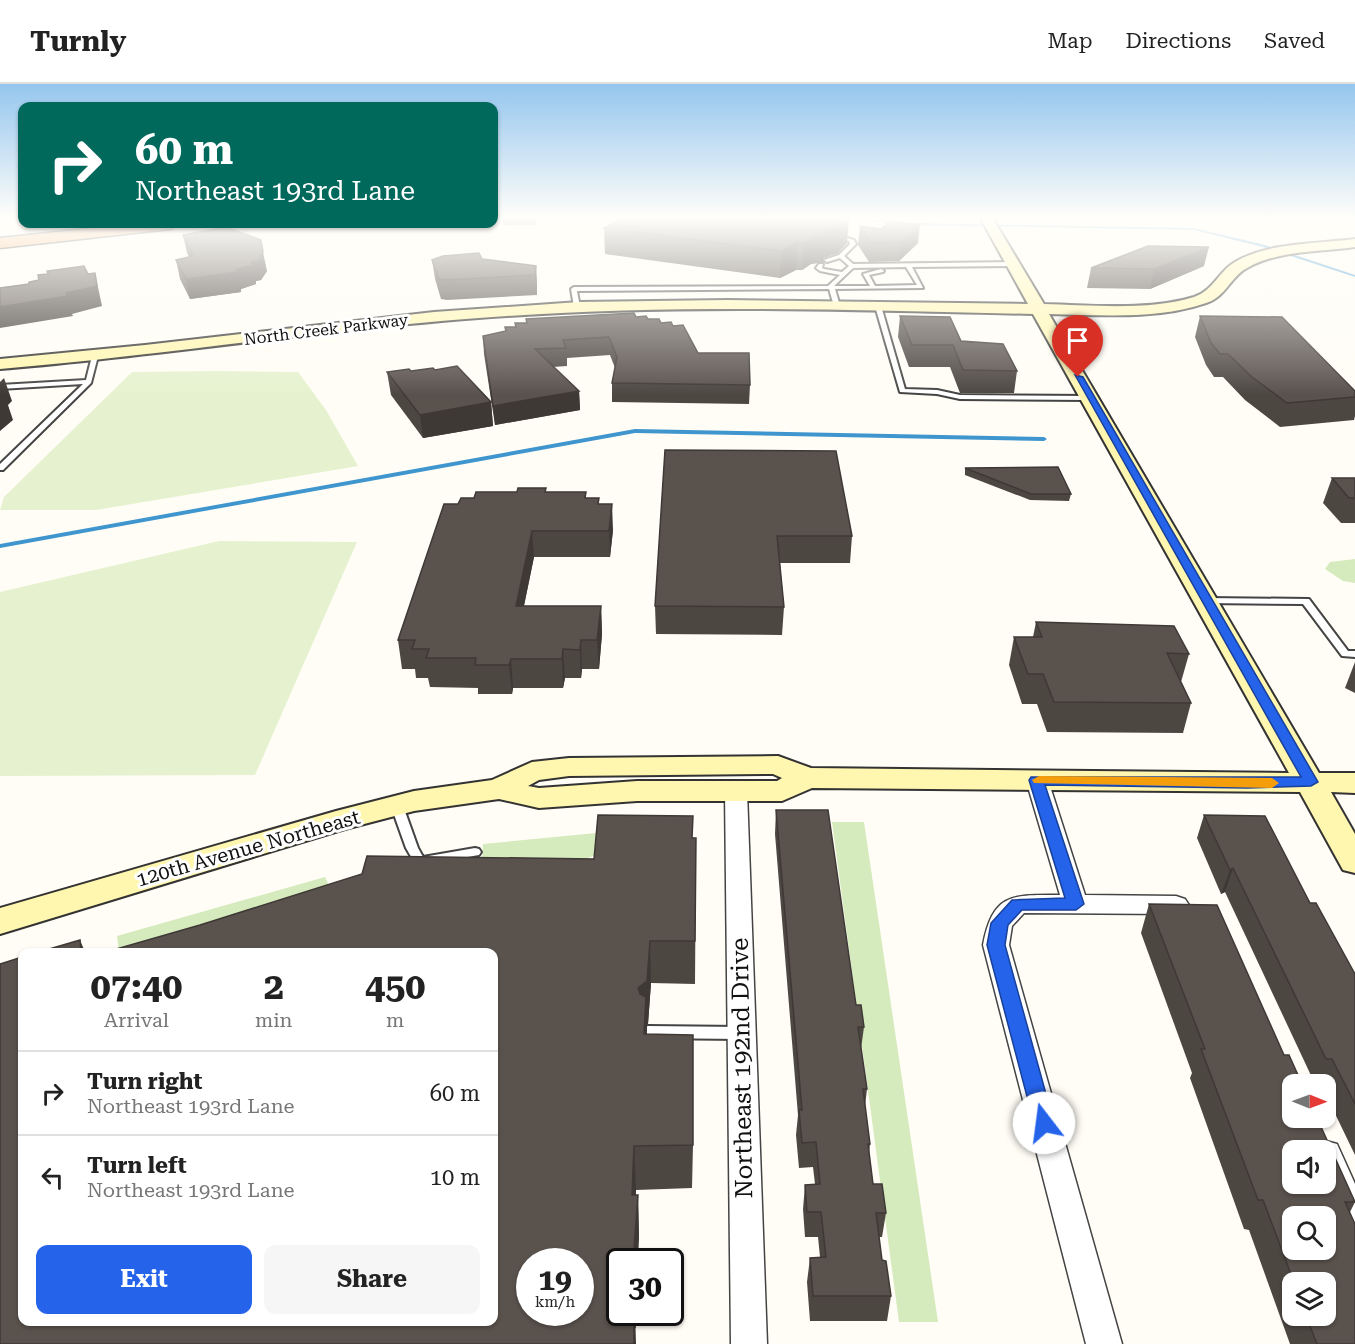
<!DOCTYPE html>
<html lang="en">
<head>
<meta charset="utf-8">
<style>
	body { margin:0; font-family:"Roboto Serif",serif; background:#f6f6f6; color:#222; height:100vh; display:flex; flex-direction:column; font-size:22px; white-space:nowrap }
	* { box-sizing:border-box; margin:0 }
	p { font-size:20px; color:#767676 }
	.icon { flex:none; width:33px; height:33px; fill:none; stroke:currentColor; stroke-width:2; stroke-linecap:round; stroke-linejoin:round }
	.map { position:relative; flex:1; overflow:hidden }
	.details { position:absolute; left:18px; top:864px; width:480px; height:378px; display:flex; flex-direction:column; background:#fff; border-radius:12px; box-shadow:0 2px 4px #0004 }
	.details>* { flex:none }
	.banner { position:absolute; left:18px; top:18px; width:480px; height:126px; border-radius:12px; box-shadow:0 2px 4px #0004; background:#00695c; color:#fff; overflow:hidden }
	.needle { width:39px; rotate:91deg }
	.buttons { position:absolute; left:1282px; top:990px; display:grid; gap:12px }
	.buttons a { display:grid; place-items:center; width:54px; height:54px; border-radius:12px; background:#fff; box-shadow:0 2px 4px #0004; font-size:30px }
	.speed { position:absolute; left:516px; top:1164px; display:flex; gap:12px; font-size:30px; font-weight:700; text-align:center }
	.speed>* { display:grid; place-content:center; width:78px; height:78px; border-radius:50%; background:#fff; box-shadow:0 2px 4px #0004; line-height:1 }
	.speed small { font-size:15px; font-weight:400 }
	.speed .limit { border:3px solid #111; border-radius:9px; background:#fff; color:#111 }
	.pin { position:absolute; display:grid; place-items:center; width:51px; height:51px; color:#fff; margin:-62px -26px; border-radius:50% 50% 50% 0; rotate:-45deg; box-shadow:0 0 6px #0007 }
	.pin .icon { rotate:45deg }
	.me { position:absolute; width:66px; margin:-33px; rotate:345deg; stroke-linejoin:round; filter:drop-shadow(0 0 4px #0008) }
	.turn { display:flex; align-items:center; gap:21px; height:126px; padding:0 18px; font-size:27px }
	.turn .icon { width:78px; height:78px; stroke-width:2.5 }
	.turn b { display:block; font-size:42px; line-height:51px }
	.eta { display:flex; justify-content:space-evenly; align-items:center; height:102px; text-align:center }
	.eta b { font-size:36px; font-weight:700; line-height:42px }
	.action { display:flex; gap:12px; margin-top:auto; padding:12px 18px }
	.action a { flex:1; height:69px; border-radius:12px; background:#2563eb; color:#fff; font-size:24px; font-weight:700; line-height:69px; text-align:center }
	.action a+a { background:#f6f6f6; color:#222 }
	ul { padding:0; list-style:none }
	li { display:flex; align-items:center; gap:18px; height:84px; padding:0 18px; border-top:2px solid #e0e0e0 }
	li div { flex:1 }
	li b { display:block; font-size:22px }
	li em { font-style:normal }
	header { display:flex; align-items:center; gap:36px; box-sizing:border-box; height:84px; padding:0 30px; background:#fff; border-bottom:2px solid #e0e0e0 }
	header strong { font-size:28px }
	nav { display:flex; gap:33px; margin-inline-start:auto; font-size:21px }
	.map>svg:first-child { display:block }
</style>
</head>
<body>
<header>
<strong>Turnly</strong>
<nav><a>Map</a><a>Directions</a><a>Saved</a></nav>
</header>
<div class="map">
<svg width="1355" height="1260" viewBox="0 0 1355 1260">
	<rect width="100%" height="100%" fill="#fffdf5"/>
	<g fill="#d5ebbd">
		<path d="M1355,475V499L1343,497L1325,485L1330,478Z"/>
		<path d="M832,738H864L938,1238H899Z"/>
		<path d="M679,741L693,752L692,773L593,772L584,776L482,775L483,760Z"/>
		<path d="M325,793L339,823L119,868L117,852Z"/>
	</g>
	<g fill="#e6f2cf">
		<path d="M217,287L298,288L326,326L358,382L96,426H0L4,413L132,288Z"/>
		<path d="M219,457L357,458L255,691L0,692V508Z"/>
	</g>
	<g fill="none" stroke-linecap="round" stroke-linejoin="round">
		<g fill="#3f96cf" fill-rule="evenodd">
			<path d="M857,135H868L901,139L899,140Z"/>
			<path d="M910,139L1194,144L1265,161L1355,191V193L1263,163L1194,146L911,141Z"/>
			<path d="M635,345L1044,353L1047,355L1044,357L635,349L0,464V460Z"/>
		</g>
		<g stroke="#444" stroke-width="4">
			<g id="lane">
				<path d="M836,151L854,156L856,160L844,172L853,180L1014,178L1017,180L1014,182L912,183L923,204L835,205L840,222L837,224L834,222L829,205L577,207L580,223L577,225L574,223L571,205L574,203L828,202L840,191L820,187L816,184L819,180H823L822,184L824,185L842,188L849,182L840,174L827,178L824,176L839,171L850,160L849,157L834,154ZM906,183L917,201L875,202L869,191L883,188L884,187L881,185L863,190L870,202H834L853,184Z"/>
				<path d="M878,220L881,222L905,305L937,306L960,311L1090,312L1093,314L1090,316L960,315L937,310L900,308L875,222Z"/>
				<path d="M95,270L98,272L91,299L3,386H0V380L83,300L0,305V301L86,296L92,272Z"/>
				<path d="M1206,514L1309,515L1348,567H1355V573L1342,572L1303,520L1203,519L1201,517Z"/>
				<path d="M397,718L403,722L418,764L423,773L475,764L479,765L481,768L479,771L427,780L430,785L428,788H420L406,764L391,722Z"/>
				<path d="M648,942L741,943L746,945L748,949L746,953L741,955L648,954L643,952L641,948L643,944Z"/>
			</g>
		</g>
		<g stroke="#444" stroke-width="3">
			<g id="street">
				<path d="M1037,689L1045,691L1048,696L1085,811L1176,812L1185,815L1189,821L1185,827L1176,830L1024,829L1012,842L1009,861L1122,1260H1086L983,861C993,808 1013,811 1060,811L1026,696L1029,691Z"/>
				<path d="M736,700L744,702L747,707L767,1260H731L725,707L728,702Z"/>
				<path d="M1326,1057L1337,1060L1355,1100V1151L1344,1146L1323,1100H1326V1066H1312L1315,1060Z"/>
			</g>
		</g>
		<g stroke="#333" stroke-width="4">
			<path id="secondary" d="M981,135H993L1044,220C1089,221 1150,227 1194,213C1214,206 1218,188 1235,178C1269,158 1317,160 1355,155V163C1320,168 1278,166 1247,184C1230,193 1226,213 1206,219C1157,236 1100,231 1049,230L1319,689H1355V709L1331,708L1355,750V789L1343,786L1300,708L812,704L782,717H637L539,724L499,715L414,727L345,745L0,850V824L336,727L414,707L492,696L532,678L569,674L778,672L811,684L1289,689L1033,230C858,226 682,220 507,232C338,243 170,271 0,285V275L145,261L434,228L579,218L727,216L1028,220ZM773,690L782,694L777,697H637L539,704L528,702L539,696L569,692Z"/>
		</g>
		<g stroke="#222" stroke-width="3">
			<path id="highway" d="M133,140H179L171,145L0,164V154Z"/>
		</g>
		<use href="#lane" fill="#fff" fill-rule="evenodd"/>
		<use href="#street" fill="#fff" fill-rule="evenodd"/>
		<use href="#secondary" fill="#fff6b0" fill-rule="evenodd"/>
		<use href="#highway" fill="#f5a25d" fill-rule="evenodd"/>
	</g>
	<g fill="#4d4742" fill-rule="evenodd">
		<path d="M503,135H538L535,141H503Z"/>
		<path d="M860,142L881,145L918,159L899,177L869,178L858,161Z"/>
		<path d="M604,144L847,159L838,169L823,174V178L811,180L802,186H796L780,194L605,170Z"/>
		<path d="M183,151L267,187L261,196L256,197V200L241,205V208L190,215L180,195L176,176L189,173L187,169Z"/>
		<path d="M482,175L536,182L537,211L447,216L441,215L435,195L432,176Z"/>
		<path d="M1204,182L1150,205L1087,204L1091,184Z"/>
		<path d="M900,232L961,257L1017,287L1014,309H960L950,283H909L898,253Z"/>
		<path d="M1200,232L1355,307V332L1354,336L1280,343L1245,316L1223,293H1214L1206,281L1195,253Z"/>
		<path d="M636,233L673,242L698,269L750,301L749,320L612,318V299L615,284L610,271L567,274V282L553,283L579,307L580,326L495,341L484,270L483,252L505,247V243H516L515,239H526V235Z"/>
		<path d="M435,286L491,318L493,342L423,354L391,311L387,288Z"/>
		<path d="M665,366L852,452L850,479H780L784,523L782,551L656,550L655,522Z"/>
		<path d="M965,384L1071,410L1069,417L1030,416L965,391Z"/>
		<path d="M1332,394H1355V439H1341L1323,419Z"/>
		<path d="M546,404V408H586V414H599V420L613,446L610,473H534L524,522H601L602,550L599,585H582L581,594H565L563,604H513L512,610H478V604L430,603L428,594H416L415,585H402L398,556L458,420L474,414Z"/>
		<path d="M1036,538L1189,570L1181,598L1191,619L1183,649L1047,648L1037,620H1022L1009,581L1014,553H1033Z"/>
		<path d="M1355,578V609L1345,604Z"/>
		<path d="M776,726L864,943L861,965L867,1005L865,1022L870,1060L869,1069L873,1100L886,1129L882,1153H879L882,1176L891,1212L887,1237H810L807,1198L810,1174L820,1173L818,1153H805L803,1125L805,1101L815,1100L813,1083L799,1084L796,1051L798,1031L775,750Z"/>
		<path d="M1204,731L1310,819L1355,890V1071L1326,1011V1000H1315L1225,808L1221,810L1197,754Z"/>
		<path d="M693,754H696L695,900L651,899L648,940L647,941V950L693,1061L692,1104L636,1106V1111H638L639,1154L620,1228H635L636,1244L22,1238H494L594,775Z"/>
		<path d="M1149,820L1284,971L1355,1118L1350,1128L1355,1260H1290L1249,1146L1244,1145L1190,994L1192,989L1141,849ZM1293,1198H1326V1232H1293Z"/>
	</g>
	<g fill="#3f3936">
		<path d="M848,135H849L847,159L838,169L823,174V178L811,180L802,186L804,159L813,153L825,147Z"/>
		<path d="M920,141L918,159L899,177L901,158Z"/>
		<path d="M798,158L796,186L780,194L781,167Z"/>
		<path d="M1209,163L1204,182L1150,205L1154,185Z"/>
		<path d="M263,168L267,187L261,196L256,197V200L241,205V208L190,215L186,195L236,185L251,178Z"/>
		<path d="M536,182L537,202V211L535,191Z"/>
		<path d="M95,189L102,222L72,230L73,232L0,244V223Z"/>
		<path d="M4,294L12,317L8,321L13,336L0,347V298Z"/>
		<path d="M579,307L580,326L495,341L493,322Z"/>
		<path d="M491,318L493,342L423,354L420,331Z"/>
		<path d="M612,420L613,446L610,473L609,447Z"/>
		<path d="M532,447L534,473L518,550L516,522Z"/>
		<path d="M601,522L602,550L599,585L597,556Z"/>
		<path d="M581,556L582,585L581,594L580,566Z"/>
		<path d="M563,565L565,594L563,604L562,575Z"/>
		<path d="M511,575L513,604L512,610L509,581Z"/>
		<path d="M1233,784L1225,808L1221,810L1230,786Z"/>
		<path d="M80,856L85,868H81Z"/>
		<path d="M650,857L651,899L648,940L647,941L645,993L638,904Z"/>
		<path d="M634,1062L636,1106L633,1153L632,1111Z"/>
		<path d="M638,1111L639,1154L638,1178H633Z"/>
		<path d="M633,1228H635L636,1260H634Z"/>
	</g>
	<g fill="#5a524d" stroke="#3f3936" stroke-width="1.5" fill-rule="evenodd">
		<path d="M620,135H848L840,143L825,147L824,151L813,153L804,159L798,158L781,167L604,144Z"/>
		<path d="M890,137L920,141L901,158L871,159L860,142L881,145Z"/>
		<path d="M226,143L261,156L263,168L258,177L251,178L253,181L236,185L237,188L186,195L176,176L193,172L183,151Z"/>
		<path d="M1148,162L1209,163L1154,185L1091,184Z"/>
		<path d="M479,169L482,175L536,182L535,191L445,196L439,195L432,176L443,172Z"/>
		<path d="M84,182L88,190L95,189L97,202L66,209L67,212L0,223V204L29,200V198L39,196L38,191L48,190L47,187Z"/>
		<path d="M634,229L636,233L646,232L648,235H659L661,239L671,238L673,242L683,241L698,269H749L750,301L612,299L617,273L609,253L563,256L566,264L535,265L579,307L493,322L483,252L506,247L505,243H516L515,239H527L526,235Z"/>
		<path d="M900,232L950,233L961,257L1003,260L1017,287L963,286L953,261H912Z"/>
		<path d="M1200,232L1282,233L1355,307V313L1287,319L1252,293L1228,270H1220L1211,259Z"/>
		<path d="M457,282L491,318L420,331L387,288L409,285L411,287L433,284L435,286Z"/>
		<path d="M665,366L836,367L852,452H777L784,523L655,522Z"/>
		<path d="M1058,383L1071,410H1031L965,384Z"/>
		<path d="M1332,394H1355V414H1349Z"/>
		<path d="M518,404H546L545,408H586L585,414H599L598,420H612L609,447H532L516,522H601L597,556H581L580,566L563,565L562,575H511L509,581H475L476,574H426L429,565H412L415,556H398L444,420H458L461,414H474L476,408H517Z"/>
		<path d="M1036,538L1174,542L1189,570L1167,569L1191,619L1054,618L1043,590H1028L1014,553H1042Z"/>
		<path d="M776,726H828L856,921H861L864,943H858L867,1005H863L870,1060H868L873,1100H882L886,1129H876L882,1176L886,1177L891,1212H813L810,1174L826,1173L821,1128H807L805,1101L820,1100L816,1058L802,1059L799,1026H802Z"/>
		<path d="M598,731L693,732L692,754H696L695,857H650L647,897L638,904L640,910L646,913L644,950L693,951V1061L634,1062L632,1111H638L633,1178H620V1228H634V1260H0V880L22,873V1238H494V868H343V867L337,868H106L200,841L362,790L367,772L594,775ZM530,1178H580V1228H530Z"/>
		<path d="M1204,731L1265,732L1310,819H1316L1355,890V1020L1332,975H1326L1233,784L1230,786Z"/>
		<path d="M1149,820L1217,821L1284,971H1289L1302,1000H1293V1034H1317L1355,1118H1345L1355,1140V1260H1317L1306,1232H1326V1198H1294L1263,1116H1258L1201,965H1205ZM1293,1066H1326V1100H1293ZM1293,1132H1326V1166H1293Z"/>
		<path d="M80,856L81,868H39Z"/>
	</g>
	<linearGradient id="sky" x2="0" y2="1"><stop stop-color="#95c6ee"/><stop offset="0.43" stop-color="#fffefa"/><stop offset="1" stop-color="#fffefa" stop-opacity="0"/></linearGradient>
	<rect width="1355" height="311" fill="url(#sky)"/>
	<path fill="#2563eb" stroke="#184099" stroke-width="1.5" d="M1075,291L1083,293L1318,698L1311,702L1247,704L1045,701L1084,820L1076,826H1022L1008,841L1005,861L1054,1039L1051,1045L1044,1047L1037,1045L1034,1039L987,861L991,839L1012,816L1065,814L1029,696L1031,693H1301Z"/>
	<path fill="#f59e0b" d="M1039,692L1272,694L1279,699L1272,704L1034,699L1032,696Z"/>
	<g text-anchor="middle" stroke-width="6" stroke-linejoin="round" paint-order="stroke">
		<g font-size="16" fill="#111" stroke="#fff">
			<text transform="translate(326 245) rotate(-7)" y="6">North Creek Parkway</text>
		</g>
		<g font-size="20" fill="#111" stroke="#fff">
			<text transform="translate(248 764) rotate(-16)" y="7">120th Avenue Northeast</text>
		</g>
		<g font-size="24" fill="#111" stroke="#fff">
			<text transform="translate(742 984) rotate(-91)" y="8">Northeast 192nd Drive</text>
		</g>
	</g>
</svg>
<div class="buttons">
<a><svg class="needle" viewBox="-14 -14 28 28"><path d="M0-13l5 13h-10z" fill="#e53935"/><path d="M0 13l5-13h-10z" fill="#767676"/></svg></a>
<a><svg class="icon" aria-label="sound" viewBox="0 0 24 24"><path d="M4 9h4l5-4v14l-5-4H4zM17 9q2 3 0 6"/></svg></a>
<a><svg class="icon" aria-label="search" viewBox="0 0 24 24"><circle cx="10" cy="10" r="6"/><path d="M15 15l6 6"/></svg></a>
<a><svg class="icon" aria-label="layers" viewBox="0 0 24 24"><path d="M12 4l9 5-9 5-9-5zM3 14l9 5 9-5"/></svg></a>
</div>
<div class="speed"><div>19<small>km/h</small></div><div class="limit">30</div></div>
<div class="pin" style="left:1078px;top:293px;background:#d93025"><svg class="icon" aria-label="arrive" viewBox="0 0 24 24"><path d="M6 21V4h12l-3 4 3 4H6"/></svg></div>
<svg class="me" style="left:1044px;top:1039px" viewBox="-20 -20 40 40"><circle r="19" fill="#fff"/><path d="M0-13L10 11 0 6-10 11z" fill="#2563eb"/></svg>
<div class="banner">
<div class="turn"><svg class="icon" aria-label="right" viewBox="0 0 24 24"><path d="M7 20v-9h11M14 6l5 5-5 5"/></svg><div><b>60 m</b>Northeast 193rd Lane</div></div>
</div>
<section class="details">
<div class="eta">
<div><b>07:40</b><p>Arrival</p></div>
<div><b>2</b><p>min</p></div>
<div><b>450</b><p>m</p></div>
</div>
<ul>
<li><svg class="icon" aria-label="right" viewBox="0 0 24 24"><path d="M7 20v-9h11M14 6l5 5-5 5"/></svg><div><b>Turn right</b><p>Northeast 193rd Lane</p></div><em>60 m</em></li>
<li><svg class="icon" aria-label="left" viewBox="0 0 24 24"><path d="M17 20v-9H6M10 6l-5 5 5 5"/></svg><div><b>Turn left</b><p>Northeast 193rd Lane</p></div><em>10 m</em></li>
</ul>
<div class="action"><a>Exit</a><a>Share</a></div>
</section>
</div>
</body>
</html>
